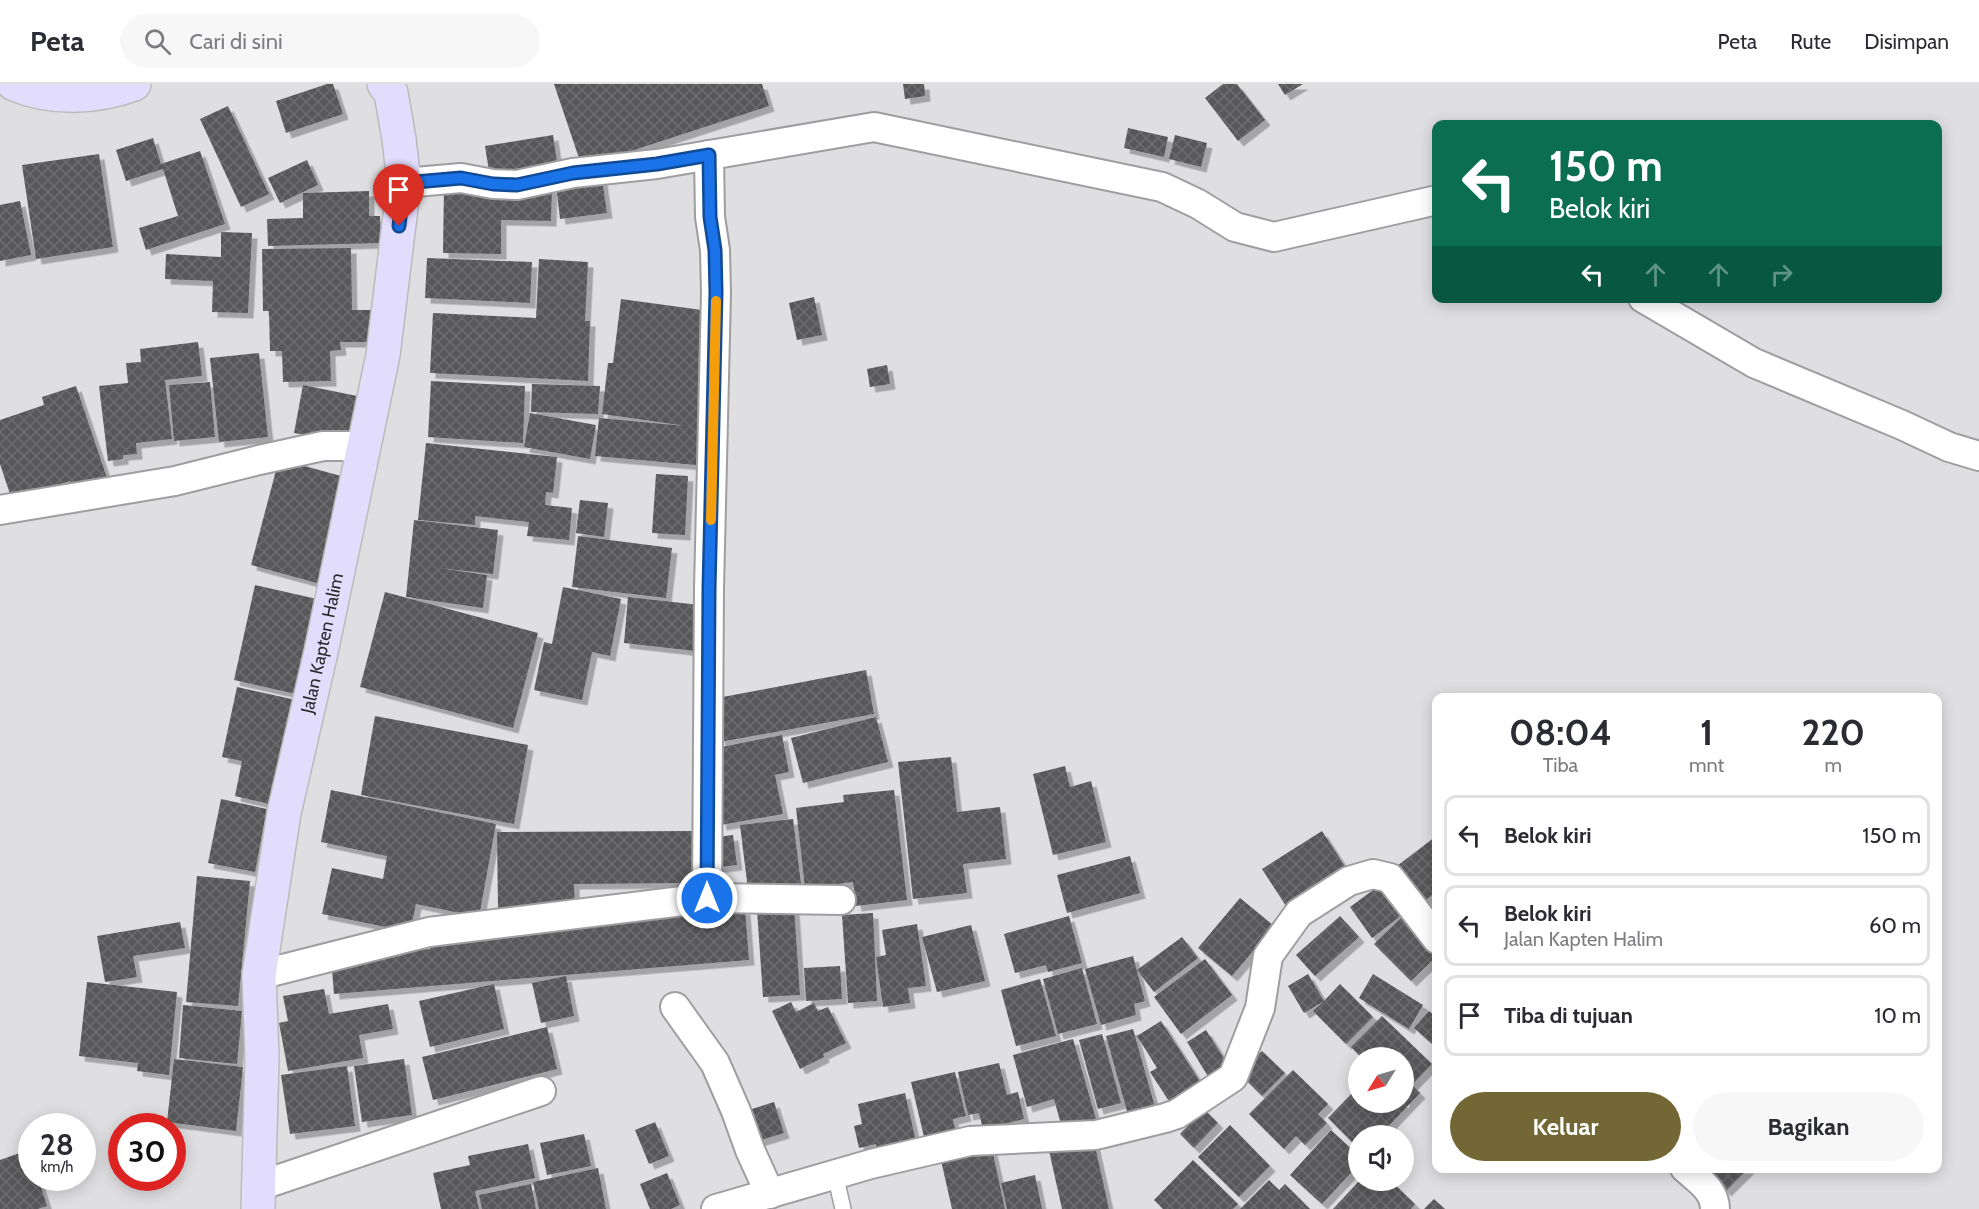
<!DOCTYPE html>
<html lang="id">
<head>
<meta charset="utf-8">
<style>
	body { margin:0; font-family:Cabin,sans-serif; background:#f7f7f7; color:#2b2b33; height:100vh; display:flex; flex-direction:column; font-size:22px; white-space:nowrap }
	* { box-sizing:border-box; margin:0 }
	p { font-size:20px; color:#7c7c81 }
	.icon { flex:none; width:33px; height:33px; fill:none; stroke:currentColor; stroke-width:2; stroke-linecap:round; stroke-linejoin:round }
	.map { position:relative; flex:1; overflow:hidden }
	.details { position:absolute; left:1432px; top:609px; width:510px; height:480px; display:flex; flex-direction:column; background:#fff; border-radius:12px; box-shadow:0 3px 15px #0003 }
	.details>* { flex:none }
	.banner { position:absolute; left:1432px; top:36px; width:510px; height:183px; border-radius:12px; box-shadow:0 3px 15px #0003; background:#0b6e4f; color:#fff; overflow:hidden }
	.needle { width:39px; rotate:233deg }
	.fabs { position:absolute; left:1348px; top:963px; display:grid; gap:12px }
	.fabs a { display:grid; place-items:center; width:66px; height:66px; border-radius:50%; background:#fff; box-shadow:0 3px 15px #0003; font-size:30px }
	.speed { position:absolute; left:18px; top:1029px; display:flex; gap:12px; font-size:30px; font-weight:700; text-align:center }
	.speed>* { display:grid; place-content:center; width:78px; height:78px; border-radius:50%; background:#fff; box-shadow:0 3px 15px #0003; line-height:1 }
	.speed small { font-size:15px; font-weight:400 }
	.speed .limit { border:9px solid #d22; background:#fff; color:#111 }
	.pin { position:absolute; display:grid; place-items:center; width:51px; height:51px; color:#fff; margin:-62px -26px; border-radius:50% 50% 50% 0; rotate:-45deg; box-shadow:0 0 6px #0007 }
	.pin .icon { rotate:45deg }
	.me { position:absolute; width:66px; margin:-33px; rotate:0deg; stroke-linejoin:round; filter:drop-shadow(0 0 4px #0008) }
	.turn { display:flex; align-items:center; gap:21px; height:126px; padding:0 18px; font-size:27px }
	.turn .icon { width:78px; height:78px; stroke-width:2.5 }
	.turn b { display:block; font-size:42px; line-height:51px }
	.lanes { display:flex; align-items:center; height:57px; padding:0 18px; background:#0003; justify-content:center; gap:30px; direction:ltr }
	.lanes .off { opacity:.35 }
	.eta { display:flex; justify-content:space-evenly; align-items:center; height:102px; text-align:center }
	.eta b { font-size:36px; font-weight:800; line-height:42px }
	.cta { display:flex; gap:12px; margin-top:auto; padding:12px 18px }
	.cta a { flex:1; height:69px; border-radius:36px; background:#736835; color:#fff; font-size:24px; font-weight:800; line-height:69px; text-align:center }
	.cta a+a { background:#f7f7f7; color:#2b2b33 }
	ul { padding:0; list-style:none }
	li { display:flex; align-items:center; gap:18px; height:81px; margin:0 12px 9px; padding:0 6px; border:3px solid #e1e1e2; border-radius:12px }
	li div { flex:1 }
	li b { display:block; font-size:22px }
	li em { font-style:normal }
	header { display:flex; align-items:center; gap:36px; box-sizing:border-box; height:84px; padding:0 30px; background:#fff; border-bottom:2px solid #e1e1e2 }
	header strong { font-size:28px }
	nav { display:flex; gap:33px; margin-inline-start:auto; font-size:21px }
	.search { width:420px; height:54px; background:#f7f7f7; display:flex; align-items:center; gap:15px; box-sizing:border-box; padding:0 21px; border-radius:33px; color:#7c7c81; font-size:22px }
	.map>svg:first-child { display:block }
</style>
</head>
<body>
<header>
<strong>Peta</strong>
<div class="search"><svg class="icon" aria-label="search" viewBox="0 0 24 24"><circle cx="10" cy="10" r="6"/><path d="M15 15l6 6"/></svg>Cari di sini</div>
<nav><a>Peta</a><a>Rute</a><a>Disimpan</a></nav>
</header>
<div class="map">
<svg width="1979" height="1125" viewBox="0 0 1979 1125">
	<defs>
		<pattern id="building-cross-hatch" width="8" height="8" patternUnits="userSpaceOnUse" patternTransform="scale(1.5)"><rect width="8" height="8" fill="#58585a"/><path d="M0 0l8 8M0 8l8-8" fill="none" stroke="#6d6d6e"/></pattern>
		<filter id="shadow"><feDropShadow dx="5.5" dy="5.5" stdDeviation="0" flood-color="#0004"/></filter>
	</defs>
	<rect width="100%" height="100%" fill="#dfdfe2"/>
	<g fill="url(#building-cross-hatch)" filter="url(#shadow)">
		<path d="M327,0H333L343,30L286,49L276,17Z"/>
		<path d="M554,0H762L769,22L582,83Z"/>
		<path d="M903,0H924L925,12L905,15Z"/>
		<path d="M1223,0H1237L1265,36L1238,57L1205,14Z"/>
		<path d="M1278,0H1303L1285,11Z"/>
		<path d="M228,22L269,110L241,123L200,35Z"/>
		<path d="M1128,44L1168,53L1164,73L1124,64Z"/>
		<path d="M553,51L558,84L490,94L485,62Z"/>
		<path d="M1175,51L1207,59L1201,83L1169,75Z"/>
		<path d="M153,54L161,80L200,67L225,140L146,166L139,144L178,132L163,85L126,97L116,66Z"/>
		<path d="M99,70L113,163L36,175L22,81Z"/>
		<path d="M307,76L318,101L280,119L268,94Z"/>
		<path d="M602,95L607,129L560,135L556,100Z"/>
		<path d="M444,103L552,104L551,137L501,136V170L443,169Z"/>
		<path d="M369,107V132H380L381,159L268,162L267,135L303,134V109Z"/>
		<path d="M20,117L31,171L0,177V121Z"/>
		<path d="M221,148L252,149L248,229L212,228L213,197L165,195L166,170L221,173Z"/>
		<path d="M351,164L352,226H380L381,258H340L341,266L330,267L331,297L283,298L282,267H270L269,227H263L262,165Z"/>
		<path d="M427,174L532,178L530,219L425,214Z"/>
		<path d="M539,175L588,178L585,237H590L588,297L430,289L433,229L536,234Z"/>
		<path d="M814,213L822,251L797,256L789,219Z"/>
		<path d="M621,215L709,227L696,381L595,372L599,334L686,342L602,330L608,279H613Z"/>
		<path d="M198,258L202,292L165,296L172,355L136,359L137,370L123,371V375L108,377L99,302L128,299L126,279L141,278L140,265Z"/>
		<path d="M259,269L268,353L219,358L210,274Z"/>
		<path d="M887,281L890,300L870,303L867,285Z"/>
		<path d="M431,297L525,302L523,359L428,353Z"/>
		<path d="M210,298L215,353L174,357L169,301Z"/>
		<path d="M532,300L600,302L598,330L531,328Z"/>
		<path d="M303,301L362,313L353,360L294,349Z"/>
		<path d="M76,302L107,394L73,405L70,397L12,416L0,380V336L44,321L42,313Z"/>
		<path d="M530,329L596,341L590,375L524,363Z"/>
		<path d="M426,359L557,373L553,409L546,408L545,421L572,424L569,456L527,452L529,438L475,432V441L418,436Z"/>
		<path d="M279,375L352,395L324,501L251,481Z"/>
		<path d="M656,390L688,392L685,451L652,449Z"/>
		<path d="M580,416L608,419L604,453L576,449Z"/>
		<path d="M414,436L498,446L493,490L439,484L487,491L483,524L406,513Z"/>
		<path d="M578,452L672,464L666,514L572,503Z"/>
		<path d="M255,501L317,515L296,610L234,596Z"/>
		<path d="M563,503L621,515L610,572L592,568L582,616L534,606L544,558L552,560Z"/>
		<path d="M385,508L538,549L513,644L360,603Z"/>
		<path d="M628,513L700,521L695,567L624,559Z"/>
		<path d="M866,586L874,630L720,658L712,615Z"/>
		<path d="M237,603L296,616L282,685L277,684L269,720L235,712L242,677L222,673Z"/>
		<path d="M375,632L528,661L514,740L361,711Z"/>
		<path d="M876,633L888,678L803,699L791,654Z"/>
		<path d="M782,651L789,688L775,691L783,730L721,741L714,702L724,700L717,664Z"/>
		<path d="M951,673L957,728L1000,723L1006,775L963,780L967,809L913,815L898,678Z"/>
		<path d="M1065,682L1070,703L1091,697L1106,758L1053,771L1033,690Z"/>
		<path d="M331,706L496,740L479,833L416,820L410,848L322,830L332,784L383,795L387,772L321,758Z"/>
		<path d="M894,706L907,816L856,822L853,798L805,804L796,724L844,718L843,711Z"/>
		<path d="M221,715L267,725L255,788L208,779Z"/>
		<path d="M793,735L802,808L749,814L740,741Z"/>
		<path d="M693,747V799L574,800L575,825H498L497,748Z"/>
		<path d="M1322,747L1346,784L1286,822L1262,785Z"/>
		<path d="M733,751L737,781L713,784L709,754Z"/>
		<path d="M1435,753L1437,755V807L1421,820L1393,785Z"/>
		<path d="M1130,772L1140,809L1067,829L1057,791Z"/>
		<path d="M197,792L250,797L238,922L186,918Z"/>
		<path d="M1384,798L1406,828L1372,854L1350,823Z"/>
		<path d="M1240,814L1274,842L1232,892L1198,864Z"/>
		<path d="M794,823L800,911L763,913L757,826Z"/>
		<path d="M745,825L749,876L334,910L331,873L430,865L429,851Z"/>
		<path d="M873,829L877,917L848,919L842,831Z"/>
		<path d="M1069,832L1082,879L1048,888L1046,881L1015,889L1004,850Z"/>
		<path d="M1340,832L1359,853L1315,892L1296,871Z"/>
		<path d="M1403,832L1437,867V872L1411,897L1374,860Z"/>
		<path d="M180,838L185,864L133,872L137,893L105,898L97,852Z"/>
		<path d="M917,840L926,902L908,904L910,919L883,923L876,873L886,871L882,846Z"/>
		<path d="M971,841L985,897L937,908L922,853Z"/>
		<path d="M1182,853L1198,874L1154,908L1137,886Z"/>
		<path d="M1133,872L1145,917L1134,920L1136,931L1101,941L1085,885Z"/>
		<path d="M1205,875L1232,911L1181,950L1154,913Z"/>
		<path d="M840,882L842,915L806,917L804,884Z"/>
		<path d="M1082,884L1097,940L1058,950L1043,895Z"/>
		<path d="M1308,890L1324,917L1340,900L1373,933L1346,960L1313,927L1324,917L1304,929L1288,902Z"/>
		<path d="M1373,890L1423,921L1409,945L1359,914Z"/>
		<path d="M566,892L574,932L541,939L532,899Z"/>
		<path d="M1040,895L1056,952L1016,962L1001,906Z"/>
		<path d="M87,898L177,908L169,991L137,987L138,979L79,972Z"/>
		<path d="M494,900L504,945L430,963L419,917Z"/>
		<path d="M324,905L329,930L388,920L393,945L359,951L363,974L288,987L279,939L288,937L283,912Z"/>
		<path d="M791,918L796,928L814,919L818,927L828,923L846,959L823,970L824,973L800,985L772,927Z"/>
		<path d="M183,921L242,927L237,980L179,974Z"/>
		<path d="M1429,927L1437,934V964L1414,944Z"/>
		<path d="M1382,932L1432,980L1412,1001L1420,1009L1379,1052H1359V1065L1328,1034L1359,1002V1018H1404V974H1362L1351,963Z"/>
		<path d="M1161,937L1205,1005L1174,1025L1150,988L1157,984L1137,952Z"/>
		<path d="M547,943L557,985L433,1016L422,973Z"/>
		<path d="M1133,945L1155,1023L1128,1031L1106,952Z"/>
		<path d="M1206,946L1232,987L1212,999L1187,958Z"/>
		<path d="M1102,950L1121,1019L1098,1025L1079,956Z"/>
		<path d="M1073,955L1096,1035L1062,1044L1054,1015L1027,1023L1013,971Z"/>
		<path d="M1262,967L1285,989L1262,1012L1239,989Z"/>
		<path d="M174,975L243,983L236,1047L167,1038Z"/>
		<path d="M404,975L412,1031L362,1038L354,982Z"/>
		<path d="M999,979L1007,1011L1018,1008L1024,1035L983,1045L979,1029L968,1031L958,988Z"/>
		<path d="M347,982L355,1042L290,1050L281,991Z"/>
		<path d="M1293,986L1328,1020L1318,1030L1327,1039L1305,1061L1296,1052L1284,1065L1249,1030Z"/>
		<path d="M955,988L966,1032L953,1035L956,1050L925,1057L911,998Z"/>
		<path d="M905,1009L917,1062L878,1071L876,1060L859,1064L854,1042L862,1040L858,1020Z"/>
		<path d="M774,1018L784,1049L752,1059L742,1028Z"/>
		<path d="M1204,1025L1218,1039L1194,1064L1180,1050Z"/>
		<path d="M655,1038L669,1072L649,1080L635,1046Z"/>
		<path d="M1230,1041L1270,1082L1239,1113L1198,1073Z"/>
		<path d="M1331,1046L1359,1072V1080L1322,1120L1290,1091Z"/>
		<path d="M584,1050L591,1082L547,1091L540,1059Z"/>
		<path d="M1093,1053L1109,1125H1062L1048,1062Z"/>
		<path d="M528,1060L535,1094L475,1107L479,1125H441L433,1089L470,1081L468,1072Z"/>
		<path d="M991,1061L1005,1125H952L940,1072Z"/>
		<path d="M28,1066L32,1075V1094H38L47,1122L38,1125H0V1076Z"/>
		<path d="M1193,1076L1238,1120L1233,1125H1163L1154,1116Z"/>
		<path d="M598,1084L606,1125H539L533,1098Z"/>
		<path d="M1705,1084H1749L1726,1107Z"/>
		<path d="M667,1089L680,1121L671,1125H650L640,1100Z"/>
		<path d="M1035,1091L1042,1125H1007L1001,1099Z"/>
		<path d="M1269,1096L1279,1106L1285,1100L1310,1125H1240Z"/>
		<path d="M1360,1096H1390L1415,1120L1411,1125H1333Z"/>
		<path d="M531,1100L536,1125H482L479,1111Z"/>
		<path d="M1434,1115L1445,1125H1424Z"/>
	</g>
	<g fill="none" stroke-linecap="round" stroke-linejoin="round">
		<g stroke="#9e9da0" stroke-width="18">
			<path id="lane" d="M835,1090L843,1125"/>
		</g>
		<g stroke="#9e9da0" stroke-width="32">
			<g id="street">
				<path d="M404,99L461,94L493,100L517,101L573,89L657,80L874,43L1162,103L1198,120L1235,143L1274,153L1437,116"/>
				<path d="M1643,214L1754,279L1902,341L1949,363L1979,372"/>
				<path d="M0,426L175,397L259,376L323,362H365"/>
				<path d="M707,814L709,505L716,209L715,166L710,133L709,71"/>
				<path d="M259,891L429,848L707,814L841,816"/>
				<path d="M675,923L715,979L736,1027L750,1066L770,1110"/>
				<path d="M1685,1084C1698,1096 1715,1106 1715,1125"/>
				<path d="M259,1102L541,1007"/>
				<path d="M716,1125L871,1080L970,1057L1096,1051L1165,1034L1177,1030L1233,993L1260,924L1268,872L1299,829L1349,797L1373,790L1390,794L1437,855"/>
			</g>
		</g>
		<g stroke="#bbb" stroke-width="36">
			<g id="primary">
				<path d="M14,0C52,16 96,14 134,0"/>
				<path id="s1" d="M258,1125L262,973L259,891L284,729L321,568L383,271L404,99L399,55L391,9L384,0"/>
			</g>
		</g>
		<use href="#lane" stroke="#fff" stroke-width="15"/>
		<use href="#street" stroke="#fff" stroke-width="28"/>
		<use href="#primary" stroke="#e2ddfc" stroke-width="33"/>
	</g>
	<g fill="none" stroke-linecap="round" stroke-linejoin="round">
		<g stroke="#114b97" stroke-width="15">
			<path id="route" d="M399,142L404,99L461,94L493,100L517,101L573,89L657,80L709,71L710,133L715,166L716,208L709,505L707,814"/>
		</g>
		<use href="#route" stroke="#1a73e8" stroke-width="10"/>
		<path stroke="#f59e0b" stroke-width="10" d="M711,436L716,217"/>
	</g>
	<g text-anchor="middle" stroke-width="6" stroke-linejoin="round" paint-order="stroke">
		<g font-size="18" fill="#2a292b" stroke="#dfdfe2">
			<text dy="6" stroke="none"><textPath href="#s1" startOffset="572">Jalan Kapten Halim</textPath></text>
		</g>
	</g>
</svg>
<div class="fabs">
<a><svg class="needle" viewBox="-14 -14 28 28"><path d="M0-13l5 13h-10z" fill="#e53935"/><path d="M0 13l5-13h-10z" fill="#7c7c81"/></svg></a>
<a><svg class="icon" aria-label="sound" viewBox="0 0 24 24"><path d="M4 9h4l5-4v14l-5-4H4zM17 9q2 3 0 6"/></svg></a>
</div>
<div class="speed"><div>28<small>km/h</small></div><div class="limit">30</div></div>
<div class="pin" style="left:399px;top:142px;background:#d93025"><svg class="icon" aria-label="arrive" viewBox="0 0 24 24"><path d="M6 21V4h12l-3 4 3 4H6"/></svg></div>
<svg class="me" style="left:707px;top:814px" viewBox="-20 -20 40 40"><circle r="17" fill="#1a73e8" stroke="#fff" stroke-width="3"/><path d="M0-11L8 9 0 5-8 9z" fill="#fff"/></svg>
<div class="banner">
<div class="turn"><svg class="icon" aria-label="left" viewBox="0 0 24 24"><path d="M17 20v-9H6M10 6l-5 5 5 5"/></svg><div><b>150 m</b>Belok kiri</div></div>
<div class="lanes"><svg class="icon" aria-label="left" viewBox="0 0 24 24"><path d="M17 20v-9H6M10 6l-5 5 5 5"/></svg><svg class="icon off" aria-label="ahead" viewBox="0 0 24 24"><path d="M12 20V5M6 11l6-6 6 6"/></svg><svg class="icon off" aria-label="ahead" viewBox="0 0 24 24"><path d="M12 20V5M6 11l6-6 6 6"/></svg><svg class="icon off" aria-label="right" viewBox="0 0 24 24"><path d="M7 20v-9h11M14 6l5 5-5 5"/></svg></div>
</div>
<section class="details">
<div class="eta">
<div><b>08:04</b><p>Tiba</p></div>
<div><b>1</b><p>mnt</p></div>
<div><b>220</b><p>m</p></div>
</div>
<ul>
<li><svg class="icon" aria-label="left" viewBox="0 0 24 24"><path d="M17 20v-9H6M10 6l-5 5 5 5"/></svg><div><b>Belok kiri</b></div><em>150 m</em></li>
<li><svg class="icon" aria-label="left" viewBox="0 0 24 24"><path d="M17 20v-9H6M10 6l-5 5 5 5"/></svg><div><b>Belok kiri</b><p>Jalan Kapten Halim</p></div><em>60 m</em></li>
<li><svg class="icon" aria-label="arrive" viewBox="0 0 24 24"><path d="M6 21V4h12l-3 4 3 4H6"/></svg><div><b>Tiba di tujuan</b></div><em>10 m</em></li>
</ul>
<div class="cta"><a>Keluar</a><a>Bagikan</a></div>
</section>
</div>
</body>
</html>
